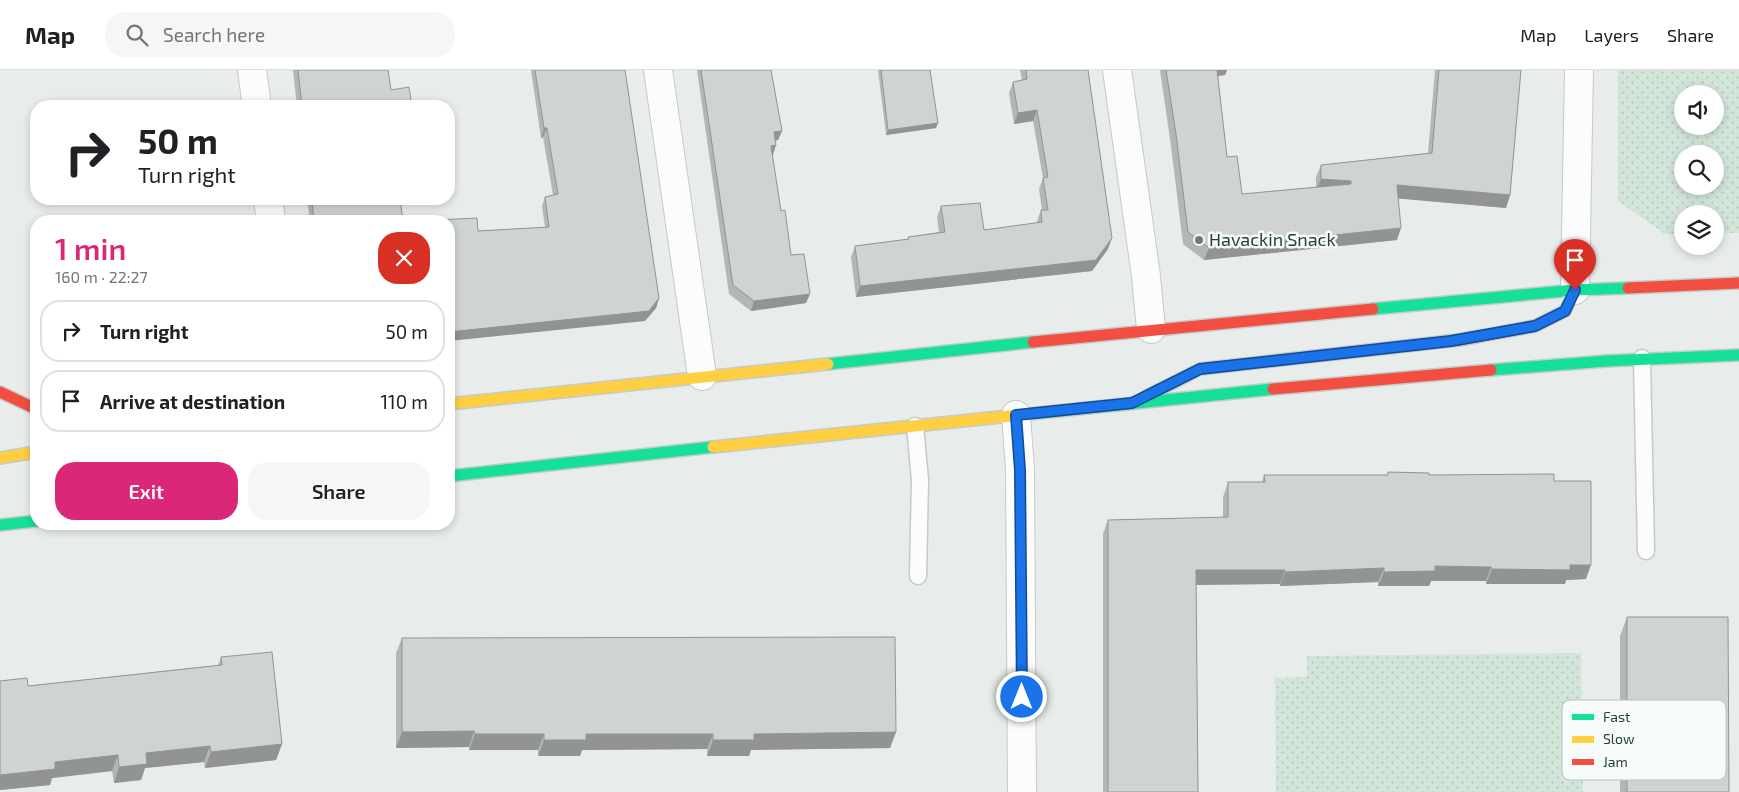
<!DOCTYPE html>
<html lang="en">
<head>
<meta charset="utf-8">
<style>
	body { margin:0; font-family:"Exo 2",sans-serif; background:#f6f6f6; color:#202124; height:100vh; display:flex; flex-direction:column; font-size:19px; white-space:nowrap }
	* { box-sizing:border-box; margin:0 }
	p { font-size:16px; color:#757577 }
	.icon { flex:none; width:28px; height:28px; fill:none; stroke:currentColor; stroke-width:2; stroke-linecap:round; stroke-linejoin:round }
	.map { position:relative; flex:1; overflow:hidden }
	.panel { position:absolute; left:30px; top:145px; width:425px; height:315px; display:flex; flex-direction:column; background:#fff; border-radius:20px; box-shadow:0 2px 8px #0003 }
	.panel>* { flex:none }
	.hud { position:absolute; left:30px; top:30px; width:425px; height:105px; border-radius:20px; box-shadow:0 2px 8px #0003; background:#fff; color:#202124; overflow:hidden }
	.controls { position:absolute; left:1674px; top:15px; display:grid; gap:10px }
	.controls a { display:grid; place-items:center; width:50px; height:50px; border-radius:50%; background:#fff; box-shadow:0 2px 8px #0003; font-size:25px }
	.pin { position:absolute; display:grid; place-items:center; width:42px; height:42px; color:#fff; margin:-51px -21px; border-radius:50% 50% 50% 0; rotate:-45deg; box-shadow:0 0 5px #0007 }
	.pin .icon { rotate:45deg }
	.me { position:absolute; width:55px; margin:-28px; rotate:0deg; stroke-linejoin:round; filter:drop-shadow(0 0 4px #0008) }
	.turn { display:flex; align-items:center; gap:18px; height:105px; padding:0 25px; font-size:22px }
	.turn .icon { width:65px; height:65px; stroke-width:2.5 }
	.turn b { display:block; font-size:35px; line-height:42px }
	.round { display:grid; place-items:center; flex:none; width:52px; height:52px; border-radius:20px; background:#f6f6f6 }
	.overview { display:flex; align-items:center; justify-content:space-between; height:85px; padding:0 25px }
	h1 { font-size:30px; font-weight:600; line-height:38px; color:#db2777 }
	.cta { display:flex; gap:10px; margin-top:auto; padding:10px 25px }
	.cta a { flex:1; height:58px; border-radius:20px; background:#db2777; color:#fff; font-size:20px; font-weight:600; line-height:58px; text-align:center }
	.cta a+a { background:#f6f6f6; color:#202124 }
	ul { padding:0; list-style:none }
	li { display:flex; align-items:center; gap:15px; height:62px; margin:0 10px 8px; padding:0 15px; border:2px solid #e0e0e0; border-radius:20px }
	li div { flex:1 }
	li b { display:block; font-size:19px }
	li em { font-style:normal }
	header { display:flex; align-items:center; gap:30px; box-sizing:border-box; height:70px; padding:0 25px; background:#fff; border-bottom:1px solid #e0e0e0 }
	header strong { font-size:24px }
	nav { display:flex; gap:28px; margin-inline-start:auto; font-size:18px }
	.search { width:350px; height:45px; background:#f6f6f6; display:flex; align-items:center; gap:12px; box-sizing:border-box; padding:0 18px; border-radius:20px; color:#757577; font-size:19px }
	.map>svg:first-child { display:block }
</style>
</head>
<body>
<header>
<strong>Map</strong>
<div class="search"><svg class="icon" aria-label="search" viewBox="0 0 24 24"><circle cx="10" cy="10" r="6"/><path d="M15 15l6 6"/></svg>Search here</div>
<nav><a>Map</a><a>Layers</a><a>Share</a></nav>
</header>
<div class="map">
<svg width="1739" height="722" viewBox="0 0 1739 722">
	<defs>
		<pattern id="grass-dots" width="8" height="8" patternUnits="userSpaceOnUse" patternTransform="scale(1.25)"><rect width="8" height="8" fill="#d1e6d8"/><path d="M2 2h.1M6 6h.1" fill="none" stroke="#b3c6ba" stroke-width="1.8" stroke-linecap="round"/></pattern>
	</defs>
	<rect width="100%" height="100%" fill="#e8edeb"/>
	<g fill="url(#grass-dots)" fill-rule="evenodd">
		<path d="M1618,0H1739V163H1715V144H1682V164H1665L1618,131ZM1682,24H1715V56H1682ZM1682,84H1715V116H1682Z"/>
		<path d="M1581,583L1583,722H1276L1275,608L1307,607V586Z"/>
	</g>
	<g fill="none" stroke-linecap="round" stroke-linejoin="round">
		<g stroke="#c5cac8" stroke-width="19">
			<g id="lane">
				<path d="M1642,288L1646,481"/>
				<path d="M915,356L920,410L918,506"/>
			</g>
		</g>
		<g stroke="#c5cac8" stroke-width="30">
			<g id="street">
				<path d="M252,0L257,36"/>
				<path d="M658,0L702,306"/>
				<path d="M1117,0L1146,206L1151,259"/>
				<path d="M268,129L271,151"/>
				<path d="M1575,220L1579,0"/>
				<path d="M1016,345L1020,399L1022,722"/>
			</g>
		</g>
		<g stroke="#c3cbc8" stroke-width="14">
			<g id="fast">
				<path d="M1373,239L1575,220L1628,218"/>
				<path d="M828,294L1033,272"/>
				<path d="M1491,300L1606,291L1739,285"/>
				<path d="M1147,326L1200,299L1459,270"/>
				<path d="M1029,344L1273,319"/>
				<path d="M449,406L713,377"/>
				<path d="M0,455L36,451"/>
			</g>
		</g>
		<g stroke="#c3cbc8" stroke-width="14">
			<g id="slow">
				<path d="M449,334L828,294"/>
				<path d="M713,377L1029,344"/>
				<path d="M0,388L36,382"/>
			</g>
		</g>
		<g stroke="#c3cbc8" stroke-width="14">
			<g id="jam">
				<path d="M1628,218L1739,213"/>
				<path d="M1459,270L1535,256L1565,241L1575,220"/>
				<path d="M1033,272L1373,239"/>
				<path d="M1273,319L1491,300"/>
				<path d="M0,322L36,339"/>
			</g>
		</g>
		<use href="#lane" stroke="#fcfcfc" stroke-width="16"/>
		<use href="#street" stroke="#fcfcfc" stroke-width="28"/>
		<use href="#fast" stroke="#16e098" stroke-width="11"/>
		<use href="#slow" stroke="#ffcf43" stroke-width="11"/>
		<use href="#jam" stroke="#f24e42" stroke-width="11"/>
	</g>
	<g fill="#b2b6b5">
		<path d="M293,0H388L391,20L412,36H297Z"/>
		<path d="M531,0H625L659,228L656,238L645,251L478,161L545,157L542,136L545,127L553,125L543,67L541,68Z"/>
		<path d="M697,0H771L782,61L778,70L775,71L772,85L781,141L791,185L806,233L751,241L729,224Z"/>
		<path d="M878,0H930L936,58L886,65Z"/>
		<path d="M1020,0H1088L1108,179L1092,201L856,227L851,187L855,176L908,169V167L939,162L937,147L941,136L984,160L1037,153V151L1041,140H1042L1039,119L1043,108L1033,51L1014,54L1009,23L1013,12L1022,10Z"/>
		<path d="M1160,0H1227L1225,5L1218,6L1227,87L1242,124L1316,117V107L1321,95L1428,83L1435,0H1521L1510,125L1506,138L1398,128L1397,170L1204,190L1183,174L1171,76Z"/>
		<path d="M307,129H400L403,151H310Z"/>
		<path d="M1388,402L1429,405L1554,411L1586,509L1566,510L1565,514H1486V511H1431L1429,516H1378V512L1280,516V514L1196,515L1198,722H1103V464L1108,450L1223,448V427L1228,412H1262L1264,405H1387Z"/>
		<path d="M1627,547L1729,722H1620V566Z"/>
		<path d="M402,568L896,662L890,678L751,680L749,686H707V679L582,680L580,686H538V680H469V677L396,678V583Z"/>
		<path d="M221,587L282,674L276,690L205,698L204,692L145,698L141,710L114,713L112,701L52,708L50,715L0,720V611L28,616L218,595Z"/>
	</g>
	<g fill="#919493">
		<path d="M1214,0H1227L1225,5L1212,7Z"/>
		<path d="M1037,40L1033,51L1014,54L1018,43Z"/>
		<path d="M938,53L936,58L886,65L888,60Z"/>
		<path d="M544,58H547L543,67L541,68Z"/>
		<path d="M782,61L778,70L770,71L774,62Z"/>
		<path d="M776,75L773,85L767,86L771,76Z"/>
		<path d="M1321,109L1351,111L1346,124L1316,121Z"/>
		<path d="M1397,115L1510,125L1506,138L1392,128Z"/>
		<path d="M1401,158L1397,170L1204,190L1209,178Z"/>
		<path d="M1112,168L1108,179L1092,201L856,227L860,216Z"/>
		<path d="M810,224L806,233L751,241L754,231Z"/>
		<path d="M659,228L656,238L645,251L449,271V262Z"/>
		<path d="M1570,495H1591L1586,509L1566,510L1565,514H1486L1492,499Z"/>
		<path d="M1435,496L1491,497L1486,511H1431L1429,516H1378L1384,502Z"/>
		<path d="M1384,498L1378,512L1280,516L1285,502Z"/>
		<path d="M1196,500H1285L1280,514L1191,515Z"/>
		<path d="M474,661L469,677L396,678L402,662Z"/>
		<path d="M896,662L890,678L751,680L749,686H707L713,670L754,664Z"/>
		<path d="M475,664H544L538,680H469Z"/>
		<path d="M586,664H713L707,679L582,680L580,686H538L544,670Z"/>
		<path d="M282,674L276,690L205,698L211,682Z"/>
		<path d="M210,676L204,692L145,698L141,710L114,713L119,697L146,683Z"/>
		<path d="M118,685L112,701L52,708L50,715L0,720V705L55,692Z"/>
	</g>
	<g fill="#cfd4d2" stroke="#919493">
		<path d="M298,0H388L391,20L409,17L412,36H302Z"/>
		<path d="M535,0H625L659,228L649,241L449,262V151H415L477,148L478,161L549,157L545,127L558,124L547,58H544Z"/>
		<path d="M701,0H771L782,61L774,62L776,75L771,76L781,141L785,140L791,185L804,184L810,224L754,231L733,215Z"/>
		<path d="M881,0H930L938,53L888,60Z"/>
		<path d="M1026,0H1088L1112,168L1096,190L860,216L855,176L909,169L908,167L945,162L941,136L980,133L984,160L1042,152L1041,140H1048L1043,108L1048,107L1037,40L1018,43L1013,12L1027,9Z"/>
		<path d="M1166,0H1217L1227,87L1237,86L1242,124L1351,114V111L1321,109V95L1432,83L1439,0H1521L1510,125L1397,115L1401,158L1209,178L1188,162L1176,64Z"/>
		<path d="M312,129H400L403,151H314Z"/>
		<path d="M1388,402L1429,403V405L1554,404V411H1591V495H1570V500L1492,499L1491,497L1435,496V501L1384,502V498L1285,502V500H1196L1198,722H1108V450L1228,447V412H1265L1264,405H1388Z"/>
		<path d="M1627,547H1728L1729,722H1627Z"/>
		<path d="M895,567L896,662L754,664V670H713V664H586V670H544V664H475L474,661L402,662V568Z"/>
		<path d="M272,582L282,674L211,682L210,676L146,683L147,694L119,697L118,685L55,692V699L0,705V611L27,608L28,616L222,595L221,587Z"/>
	</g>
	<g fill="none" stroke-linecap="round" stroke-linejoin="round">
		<g stroke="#114b97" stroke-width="12">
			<path id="route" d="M1022,627L1020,400L1016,345L1132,333L1200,299L1451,271L1535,256L1565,241L1575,220"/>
		</g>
		<use href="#route" stroke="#1a73e8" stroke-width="9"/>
	</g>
	<circle fill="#697e78" stroke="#f7fbf9" stroke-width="2" cx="1199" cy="170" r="5"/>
	<g text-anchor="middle" stroke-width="5" stroke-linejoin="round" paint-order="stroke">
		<g font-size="18" fill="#24423a" stroke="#f7fbf9" text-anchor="start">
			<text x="1209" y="176">Havackin Snack</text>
		</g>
	</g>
	<rect x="1562" y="630" width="164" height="80" rx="8" fill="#f7fbf9" stroke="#b8c4c0" stroke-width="1"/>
	<rect x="1572" y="644" width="22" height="6" fill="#16e098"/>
	<rect x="1572" y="666" width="22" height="7" fill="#ffcf43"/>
	<rect x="1572" y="689" width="22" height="6" fill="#f24e42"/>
	<g font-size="14" fill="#24423a">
		<text x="1603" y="652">Fast</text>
		<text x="1603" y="674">Slow</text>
		<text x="1603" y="697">Jam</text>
	</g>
</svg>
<div class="controls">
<a><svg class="icon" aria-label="sound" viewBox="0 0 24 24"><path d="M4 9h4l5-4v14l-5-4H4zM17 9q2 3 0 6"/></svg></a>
<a><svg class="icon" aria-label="search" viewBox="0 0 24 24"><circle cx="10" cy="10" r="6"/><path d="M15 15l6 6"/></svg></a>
<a><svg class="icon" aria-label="layers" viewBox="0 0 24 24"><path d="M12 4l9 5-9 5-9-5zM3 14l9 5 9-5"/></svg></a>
</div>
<div class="pin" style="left:1575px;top:220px;background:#d93025"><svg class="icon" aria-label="arrive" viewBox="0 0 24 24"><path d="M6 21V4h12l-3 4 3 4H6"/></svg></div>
<svg class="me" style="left:1022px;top:627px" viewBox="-20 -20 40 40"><circle r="17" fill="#1a73e8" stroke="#fff" stroke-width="3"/><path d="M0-11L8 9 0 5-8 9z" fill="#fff"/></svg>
<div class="hud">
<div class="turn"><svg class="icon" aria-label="right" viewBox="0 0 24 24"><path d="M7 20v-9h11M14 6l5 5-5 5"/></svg><div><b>50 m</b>Turn right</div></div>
</div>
<section class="panel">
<div class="overview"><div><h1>1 min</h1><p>160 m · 22:27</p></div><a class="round" style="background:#d93025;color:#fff"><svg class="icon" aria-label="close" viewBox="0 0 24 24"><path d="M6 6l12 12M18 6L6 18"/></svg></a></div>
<ul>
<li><svg class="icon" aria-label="right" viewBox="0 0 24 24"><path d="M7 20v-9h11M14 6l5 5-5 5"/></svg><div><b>Turn right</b></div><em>50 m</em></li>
<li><svg class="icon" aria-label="arrive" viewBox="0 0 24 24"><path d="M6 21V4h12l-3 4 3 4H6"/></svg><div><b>Arrive at destination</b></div><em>110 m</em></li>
</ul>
<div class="cta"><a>Exit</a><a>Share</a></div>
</section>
</div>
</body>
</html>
